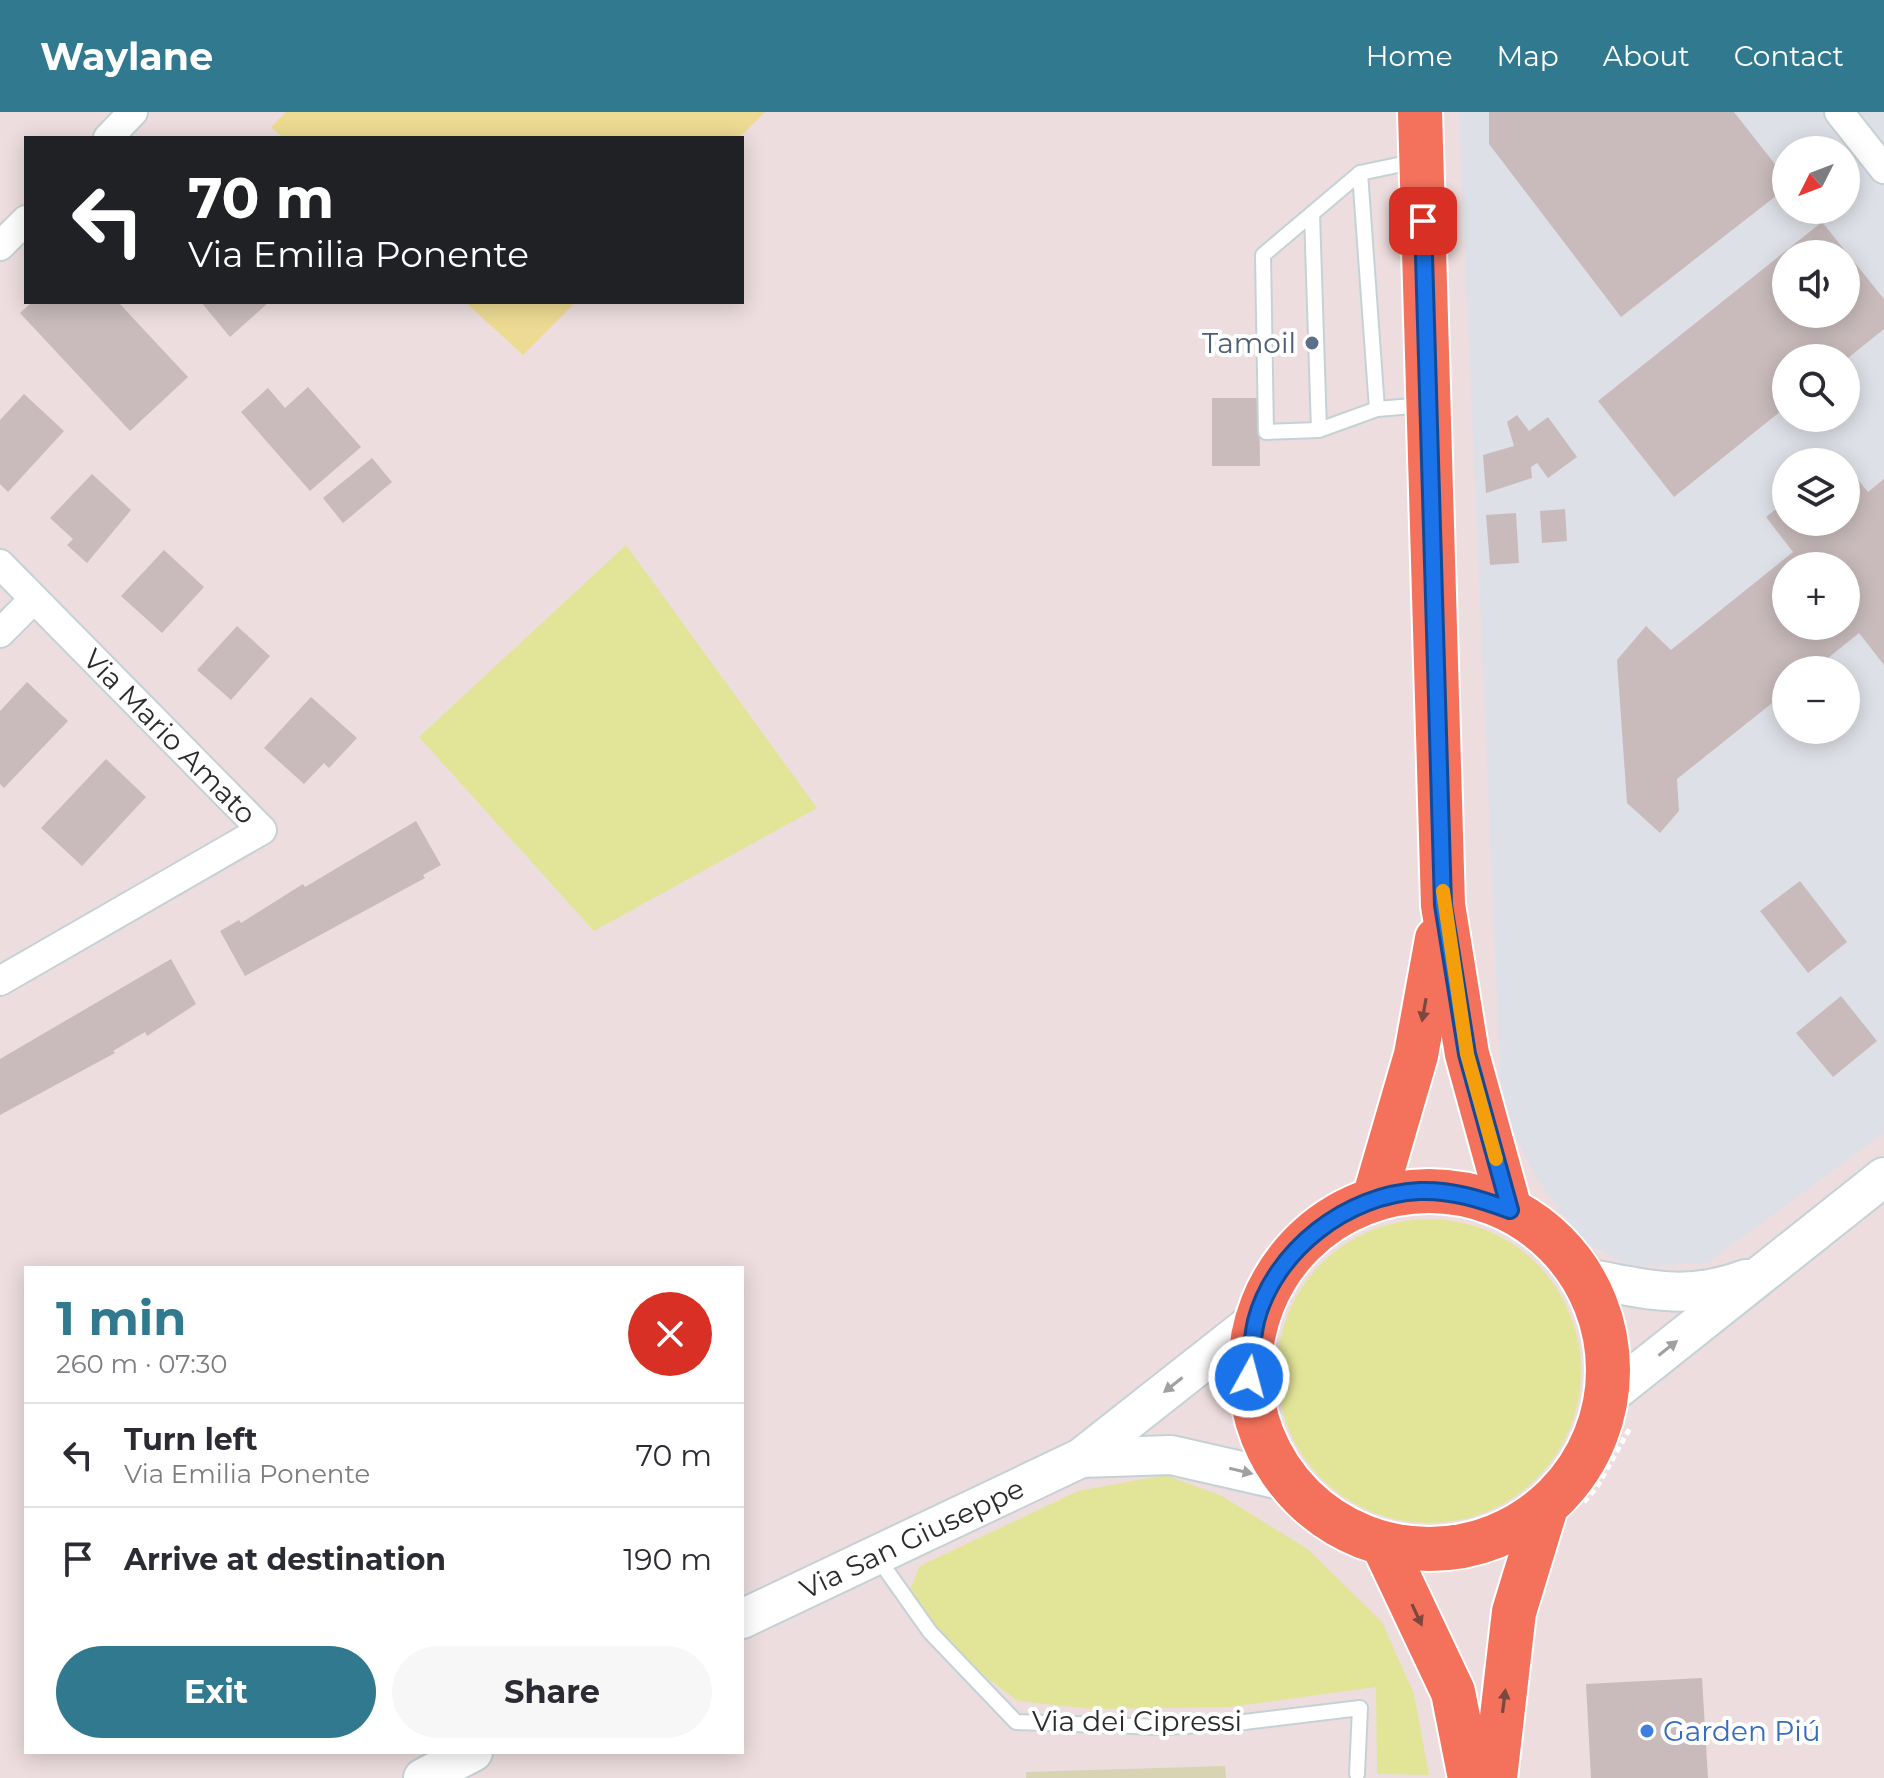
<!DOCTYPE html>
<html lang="en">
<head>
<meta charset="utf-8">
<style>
	body { margin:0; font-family:Montserrat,sans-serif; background:#f7f7f7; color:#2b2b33; height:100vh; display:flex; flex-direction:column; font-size:30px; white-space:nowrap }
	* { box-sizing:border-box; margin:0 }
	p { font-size:26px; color:#7c7c81 }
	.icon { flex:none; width:44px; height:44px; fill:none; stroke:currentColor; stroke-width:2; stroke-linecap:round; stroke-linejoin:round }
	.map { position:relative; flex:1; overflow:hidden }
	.drawer { position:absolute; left:24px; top:1154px; width:720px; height:488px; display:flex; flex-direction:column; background:#fff; border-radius:0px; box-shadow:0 4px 20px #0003 }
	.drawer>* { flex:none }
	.guide { position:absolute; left:24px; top:24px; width:720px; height:168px; border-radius:0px; box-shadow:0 4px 20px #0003; background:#202124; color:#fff; overflow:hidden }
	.needle { width:52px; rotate:228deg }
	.controls { position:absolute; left:1772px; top:24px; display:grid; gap:16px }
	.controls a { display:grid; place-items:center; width:88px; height:88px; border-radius:50%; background:#fff; box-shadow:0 4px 20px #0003; font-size:40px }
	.pin { position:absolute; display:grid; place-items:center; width:68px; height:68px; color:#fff; margin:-34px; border-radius:16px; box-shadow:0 4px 12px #0006 }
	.me { position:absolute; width:88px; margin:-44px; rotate:7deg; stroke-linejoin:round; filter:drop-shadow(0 0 6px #0008) }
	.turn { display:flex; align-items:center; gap:28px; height:168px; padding:0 32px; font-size:36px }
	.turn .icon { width:104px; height:104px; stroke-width:2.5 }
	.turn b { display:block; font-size:56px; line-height:68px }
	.round { display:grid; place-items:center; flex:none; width:84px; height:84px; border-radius:42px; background:#f7f7f7 }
	.summary { display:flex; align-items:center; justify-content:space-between; height:136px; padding:0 32px }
	h1 { font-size:48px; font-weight:700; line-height:60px; color:#31798e }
	.button { display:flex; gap:16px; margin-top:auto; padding:16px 32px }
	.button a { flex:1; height:92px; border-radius:48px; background:#31798e; color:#fff; font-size:32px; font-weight:700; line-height:92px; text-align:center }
	.button a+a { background:#f7f7f7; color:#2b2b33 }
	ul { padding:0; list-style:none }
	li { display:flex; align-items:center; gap:24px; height:104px; padding:0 32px; border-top:2px solid #e1e1e2 }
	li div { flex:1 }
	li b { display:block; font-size:30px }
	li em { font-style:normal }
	header { display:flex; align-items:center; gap:48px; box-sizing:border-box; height:112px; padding:0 40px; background:#31798e; color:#fff }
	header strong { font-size:38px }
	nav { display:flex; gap:44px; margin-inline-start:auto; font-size:28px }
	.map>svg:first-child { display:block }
</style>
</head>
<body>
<header>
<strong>Waylane</strong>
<nav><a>Home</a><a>Map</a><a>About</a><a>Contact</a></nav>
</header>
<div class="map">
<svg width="1884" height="1666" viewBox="0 0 1884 1666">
	<rect width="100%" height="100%" fill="#edddde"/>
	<path fill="#dde0e6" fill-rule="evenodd" d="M1459,0H1884V1021L1707,1151L1630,1155L1582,1128L1537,1067L1502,998ZM1786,38H1846V98H1786ZM1786,142H1846V202H1786ZM1786,246H1846V306H1786ZM1786,350H1846V410H1786ZM1786,454H1846V514H1786ZM1786,558H1846V618H1786Z"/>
	<g fill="#e2e598">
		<path d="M626,433L817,696L594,819L419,625Z"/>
		<circle cx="1429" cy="1259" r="152"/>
		<path d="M1165,1363L1222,1384L1309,1438L1382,1510L1414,1582L1429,1663L1377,1662L1376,1575L1229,1595L1092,1597L1018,1589L969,1553L930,1510L910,1477L920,1454L1078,1379Z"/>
	</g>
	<path fill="#d8d4b3" d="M1225,1654L1226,1666H1026V1660Z"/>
	<g fill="#eddb93">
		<path d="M286,0H765L739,26H283L271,15Z"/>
		<path d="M465,190H576L523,243Z"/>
	</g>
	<g fill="#c9bbbb" fill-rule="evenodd">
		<path d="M1489,0H1734L1786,66V76L1621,205L1489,32Z"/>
		<path d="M1822,110L1884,187V217L1848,246H1786V295L1674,385L1598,289ZM1786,142H1846V202H1786Z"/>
		<path d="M32,190H118L188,265L130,319L20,201Z"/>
		<path d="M201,190H269L230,225Z"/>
		<path d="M308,275L361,335L310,379L241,300L268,276L285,296Z"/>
		<path d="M24,282L64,319L8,380L0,372V308Z"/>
		<path d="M1212,286H1259L1260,354H1212Z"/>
		<path d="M1517,303L1529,319L1548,305L1577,345L1548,366L1537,351L1531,355L1532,366L1486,381L1483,343L1514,334L1507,310Z"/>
		<path d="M372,346L392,370L343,411L323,386Z"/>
		<path d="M1846,353L1868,380L1884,367V553L1859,521L1813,558H1786V580L1677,667L1679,699L1660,721L1627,691L1617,548L1646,514L1671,538L1793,440L1766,405L1786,389V410H1846ZM1786,454H1846V514H1786Z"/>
		<path d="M92,362L131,398L87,451L67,433L73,427L50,406Z"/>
		<path d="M1565,397L1567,429L1542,431L1540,399Z"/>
		<path d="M1516,401L1519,451L1490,453L1486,403Z"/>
		<path d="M164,438L204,475L162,521L121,484Z"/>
		<path d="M237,514L270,544L231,588L197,558Z"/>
		<path d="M27,570L68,609L4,676L0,672V599Z"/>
		<path d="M311,585L357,626L329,656L324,651L304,672L264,636Z"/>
		<path d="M106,647L146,685L82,754L41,716Z"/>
		<path d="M416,709L441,753L423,763L425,766L245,864L220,819L239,808L241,811L303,772L305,775Z"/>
		<path d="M1800,769L1847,830L1808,861L1760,799Z"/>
		<path d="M171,847L196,892L147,924L145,920L113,939L115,941L0,1003V947Z"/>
		<path d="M1841,884L1877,929L1833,965L1796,921Z"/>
		<path d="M1702,1566L1708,1666H1591L1586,1572Z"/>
	</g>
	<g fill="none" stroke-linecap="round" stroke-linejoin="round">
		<g stroke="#c5d2d5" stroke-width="18">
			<g id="lane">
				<path d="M1417,49L1360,61L1377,297L1425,293"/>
				<path d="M1360,61L1263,143L1266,320L1319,318L1377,297"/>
				<path d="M1312,102L1319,318"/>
				<path d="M877,1445L930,1520L1016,1610L1161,1615L1228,1612L1360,1596L1357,1662"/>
			</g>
		</g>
		<g stroke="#c5d2d5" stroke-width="32">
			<g id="street">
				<path d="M1839,0L1884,57"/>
				<path d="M108,26L133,0"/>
				<path d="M0,134L26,108"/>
				<path id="s1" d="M0,452L262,718L0,869"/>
				<path d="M0,521L34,487"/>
			</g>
		</g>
		<g stroke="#c5d2d5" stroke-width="42">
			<g id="secondary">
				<path d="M1582,1165C1644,1177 1685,1190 1746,1167"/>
				<path d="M1607,1285L1884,1065"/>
				<path d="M1081,1346L1171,1343L1289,1370"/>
				<path id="s2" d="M742,1507L1081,1346L1256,1208"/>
				<path d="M423,1666L473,1640"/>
			</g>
		</g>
		<g stroke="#fff" stroke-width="48">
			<g id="primary">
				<path d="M1420,0L1443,793L1467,942L1510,1098"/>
				<circle cx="1429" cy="1258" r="179"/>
				<path d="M1374,1087L1416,943L1437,827"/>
				<path d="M1383,1432L1453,1580L1470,1666"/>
				<path d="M1495,1666L1514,1500L1546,1395"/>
			</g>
		</g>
		<g stroke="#fff" stroke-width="5" stroke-dasharray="6 4" stroke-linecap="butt">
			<path d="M1548,1102L1573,1131"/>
			<path d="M1584,1390L1597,1375L1631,1314"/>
		</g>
		<use href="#lane" stroke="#fff" stroke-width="14"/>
		<use href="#street" stroke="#fff" stroke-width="28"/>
		<use href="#secondary" stroke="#fff" stroke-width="38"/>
		<use href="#primary" stroke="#f4715b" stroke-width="44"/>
	</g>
	<defs><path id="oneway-solid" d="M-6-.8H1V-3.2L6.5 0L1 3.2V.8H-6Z" transform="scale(2)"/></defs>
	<g fill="#7b473e">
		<use href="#oneway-solid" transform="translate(1424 898) rotate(100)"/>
		<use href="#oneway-solid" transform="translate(1417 1503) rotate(65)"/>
		<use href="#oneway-solid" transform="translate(1504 1589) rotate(-83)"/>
	</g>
	<g fill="#a0a0a0">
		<use href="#oneway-solid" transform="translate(1668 1236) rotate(-38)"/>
		<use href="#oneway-solid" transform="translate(1173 1273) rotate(142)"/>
		<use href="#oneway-solid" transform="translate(1241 1359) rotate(13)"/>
	</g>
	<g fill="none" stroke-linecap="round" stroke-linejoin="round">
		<g stroke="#114b97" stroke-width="20">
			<path id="route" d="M1249,1265C1251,1247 1252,1227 1256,1209C1274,1139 1347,1082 1420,1079C1452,1078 1480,1087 1510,1098L1467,942L1443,793L1423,109"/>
		</g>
		<use href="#route" stroke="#1a73e8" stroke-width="14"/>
		<path stroke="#f59e0b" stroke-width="14" d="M1443,779L1467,942L1496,1047"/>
	</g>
	<circle fill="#5c6f8a" stroke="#fff" stroke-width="3" cx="1312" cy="231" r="8"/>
	<circle fill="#3f7fe0" stroke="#fff" stroke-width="3" cx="1647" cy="1619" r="8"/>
	<g text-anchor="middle" stroke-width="8" stroke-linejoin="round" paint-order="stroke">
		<g font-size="28" fill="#4e5e75" stroke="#fff" text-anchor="end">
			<text x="1296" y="241">Tamoil</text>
		</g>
		<g font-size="28" fill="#2b2b2b" stroke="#fff">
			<text dy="10" stroke="none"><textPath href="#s1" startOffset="242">Via Mario Amato</textPath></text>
			<text dy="10" stroke="none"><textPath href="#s2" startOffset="188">Via San Giuseppe</textPath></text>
			<text x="1137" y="1619">Via dei Cipressi</text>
		</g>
		<g font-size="28" fill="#366cbe" stroke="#fff" text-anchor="start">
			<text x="1663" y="1629">Garden Piú</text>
		</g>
	</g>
</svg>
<div class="controls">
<a><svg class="needle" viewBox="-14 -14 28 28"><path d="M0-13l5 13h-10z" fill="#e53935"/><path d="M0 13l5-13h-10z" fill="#7c7c81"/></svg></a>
<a><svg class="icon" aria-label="sound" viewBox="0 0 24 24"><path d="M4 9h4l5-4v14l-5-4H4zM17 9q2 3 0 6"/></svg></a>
<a><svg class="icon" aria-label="search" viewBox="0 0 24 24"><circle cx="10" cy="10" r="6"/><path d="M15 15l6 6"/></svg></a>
<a><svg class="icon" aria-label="layers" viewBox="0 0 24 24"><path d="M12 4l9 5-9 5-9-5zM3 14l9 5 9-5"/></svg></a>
<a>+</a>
<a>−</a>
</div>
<div class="pin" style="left:1423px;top:109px;background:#d93025"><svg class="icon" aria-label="arrive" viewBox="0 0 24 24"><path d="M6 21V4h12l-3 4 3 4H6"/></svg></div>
<svg class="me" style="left:1249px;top:1265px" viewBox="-20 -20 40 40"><circle r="17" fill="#1a73e8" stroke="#fff" stroke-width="3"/><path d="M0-11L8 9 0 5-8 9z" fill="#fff"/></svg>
<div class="guide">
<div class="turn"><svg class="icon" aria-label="left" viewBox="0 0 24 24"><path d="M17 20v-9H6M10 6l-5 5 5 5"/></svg><div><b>70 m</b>Via Emilia Ponente</div></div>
</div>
<section class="drawer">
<div class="summary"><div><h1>1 min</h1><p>260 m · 07:30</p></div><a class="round" style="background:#d93025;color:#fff"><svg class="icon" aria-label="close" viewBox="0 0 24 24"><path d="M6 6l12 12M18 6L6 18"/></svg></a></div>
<ul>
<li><svg class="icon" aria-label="left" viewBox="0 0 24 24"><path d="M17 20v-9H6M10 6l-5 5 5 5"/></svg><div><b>Turn left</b><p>Via Emilia Ponente</p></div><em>70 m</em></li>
<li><svg class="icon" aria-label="arrive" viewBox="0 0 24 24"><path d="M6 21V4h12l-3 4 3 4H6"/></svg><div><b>Arrive at destination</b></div><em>190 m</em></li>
</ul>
<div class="button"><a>Exit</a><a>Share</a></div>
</section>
</div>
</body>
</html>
